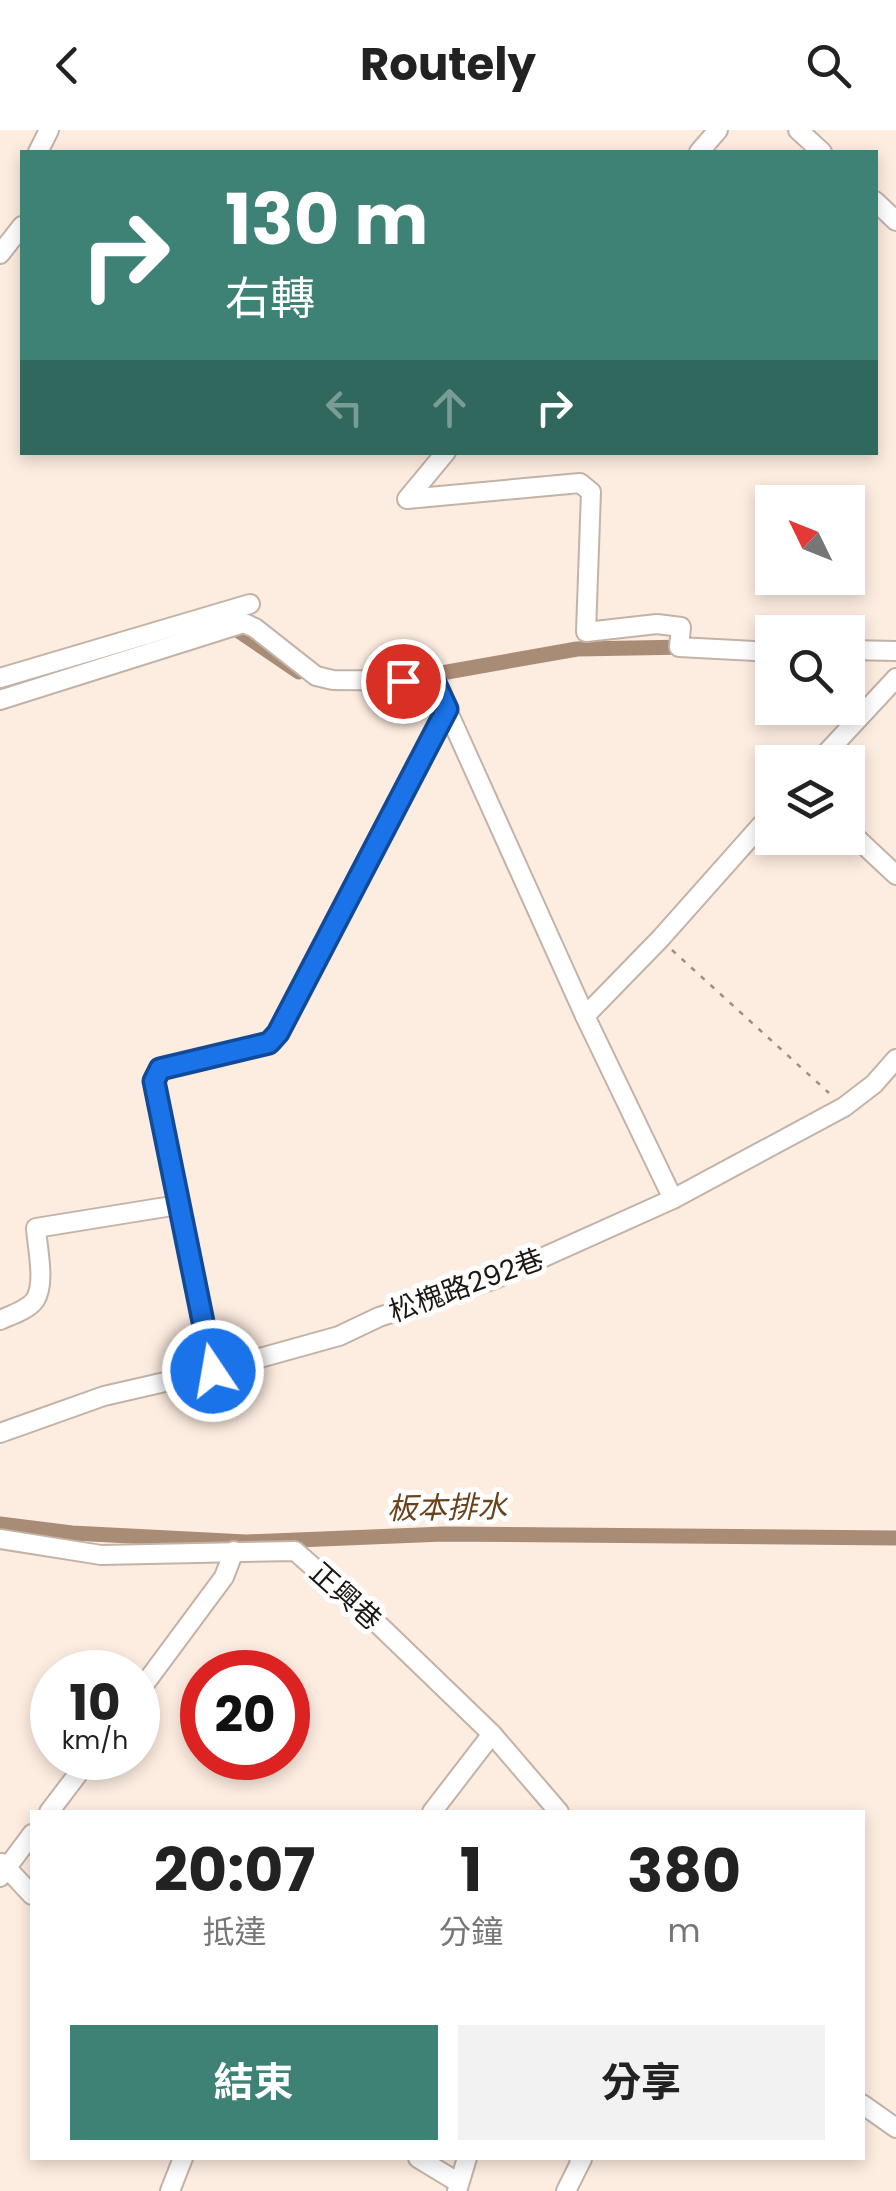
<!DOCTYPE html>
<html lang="zh-TW">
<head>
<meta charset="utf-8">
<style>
	body { margin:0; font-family:Poppins,"Noto Sans TC",sans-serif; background:#f2f2f2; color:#222; height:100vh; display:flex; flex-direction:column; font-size:38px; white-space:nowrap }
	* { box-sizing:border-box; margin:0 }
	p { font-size:32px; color:#767676 }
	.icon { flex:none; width:55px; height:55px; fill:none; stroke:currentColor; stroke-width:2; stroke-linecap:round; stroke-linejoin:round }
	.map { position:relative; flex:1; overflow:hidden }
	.side { position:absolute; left:30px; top:1680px; width:835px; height:350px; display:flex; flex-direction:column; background:#fff; border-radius:0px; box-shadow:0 5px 15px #0003 }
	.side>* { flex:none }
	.guide { position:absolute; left:20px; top:20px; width:858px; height:305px; border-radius:0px; box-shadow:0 5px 15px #0003; background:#3e8276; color:#fff; overflow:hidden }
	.needle { width:65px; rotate:313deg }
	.fabs { position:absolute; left:755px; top:355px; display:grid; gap:20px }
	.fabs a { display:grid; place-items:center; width:110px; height:110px; border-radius:0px; background:#fff; box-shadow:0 5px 15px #0003; font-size:50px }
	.speed { position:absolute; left:30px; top:1520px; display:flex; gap:20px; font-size:50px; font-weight:700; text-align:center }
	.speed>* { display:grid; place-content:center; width:130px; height:130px; border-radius:50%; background:#fff; box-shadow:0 5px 15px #0003; line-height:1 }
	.speed small { font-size:25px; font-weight:400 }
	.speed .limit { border:15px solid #d22; background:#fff; color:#111 }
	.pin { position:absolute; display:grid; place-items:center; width:85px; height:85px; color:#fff; margin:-42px; border:5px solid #fff; border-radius:50%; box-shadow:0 2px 10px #0007 }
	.me { position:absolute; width:110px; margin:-55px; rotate:348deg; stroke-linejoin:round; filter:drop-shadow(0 0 8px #0008) }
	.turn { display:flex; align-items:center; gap:35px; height:210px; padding:0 40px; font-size:45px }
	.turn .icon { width:130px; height:130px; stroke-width:2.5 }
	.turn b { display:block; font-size:70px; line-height:85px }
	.lanes { display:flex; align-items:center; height:95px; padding:0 40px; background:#0003; justify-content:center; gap:50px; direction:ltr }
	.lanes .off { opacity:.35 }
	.eta { display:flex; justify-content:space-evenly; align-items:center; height:170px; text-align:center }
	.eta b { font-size:60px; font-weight:700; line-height:70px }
	.primary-button { display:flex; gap:20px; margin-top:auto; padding:20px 40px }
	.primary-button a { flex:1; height:115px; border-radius:0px; background:#3e8276; color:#fff; font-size:40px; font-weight:700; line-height:115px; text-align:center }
	.primary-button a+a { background:#f2f2f2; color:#222 }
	header { display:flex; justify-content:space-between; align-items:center; height:130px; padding:0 40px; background:#fff; font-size:45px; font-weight:700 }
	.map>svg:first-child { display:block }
</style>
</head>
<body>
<header><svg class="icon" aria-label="back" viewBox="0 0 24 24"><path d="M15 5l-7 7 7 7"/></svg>Routely<svg class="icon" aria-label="search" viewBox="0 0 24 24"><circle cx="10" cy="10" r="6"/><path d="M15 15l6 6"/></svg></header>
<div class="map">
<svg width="896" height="2061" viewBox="0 0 896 2061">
	<rect width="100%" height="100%" fill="#fdece0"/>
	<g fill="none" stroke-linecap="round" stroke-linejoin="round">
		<g stroke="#a88c76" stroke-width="15">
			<path d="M227,493L299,542"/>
			<path d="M73,535L162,510"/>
			<path d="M419,547L577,519L689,517"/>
			<path d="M0,1394L72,1403L246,1412L444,1404L896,1408"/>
		</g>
		<g stroke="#c3b3a7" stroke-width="22">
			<g id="minor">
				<path d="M798,0L822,22"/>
				<path d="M38,22L49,0"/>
				<path d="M699,22L718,0"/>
				<path d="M875,71L896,91"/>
				<path d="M0,124L22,96"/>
				<path d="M446,322L407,369L580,353L591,362L586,502L657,494L681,497L679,517L772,522"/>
				<path d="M848,520L896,521"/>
				<path d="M0,548L250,474"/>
				<path d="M0,570L244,493L255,498L316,546L333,550L434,551L585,886"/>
				<path d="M818,632L896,548"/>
				<path d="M848,700L896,745"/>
				<path d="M673,1069L585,886L660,809L772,683"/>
				<path d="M0,1190C11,1185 28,1180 35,1170C46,1153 37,1117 36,1098L178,1075"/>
				<path d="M213,1241L154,951L159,939L269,913L278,903L447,579"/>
				<path d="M0,1303L104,1266L213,1241L339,1206L379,1187L495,1149L673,1069L844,977L874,954L896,929"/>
				<path d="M0,1409L101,1425L295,1421L379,1495L492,1604L559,1682"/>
				<path d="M138,1563L224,1447L234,1421"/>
				<path d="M49,1682L90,1628"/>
				<path d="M432,1682L492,1604"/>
				<path d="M2,1733L32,1765"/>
				<path d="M0,1747L32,1704"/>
				<path d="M862,1974L896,1998"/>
				<path d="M418,2028L459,2053"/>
				<path d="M170,2061L183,2028"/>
				<path d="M457,2061L467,2028"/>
				<path d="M566,2061L582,2029L579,2028"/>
			</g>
		</g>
		<path stroke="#9a8f86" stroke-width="2.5" stroke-dasharray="5 8" stroke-linecap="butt" d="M672,820L829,963"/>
		<use href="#minor" stroke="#fff" stroke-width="18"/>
	</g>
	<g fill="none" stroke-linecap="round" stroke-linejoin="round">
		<g stroke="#114b97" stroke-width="25">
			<path id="route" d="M213,1241L154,951L160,939L269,913L278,903L447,579L434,551H403"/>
		</g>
		<use href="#route" stroke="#1a73e8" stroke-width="18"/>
	</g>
	<g text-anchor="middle" stroke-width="10" stroke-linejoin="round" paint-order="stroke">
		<g font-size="28" fill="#1c1713" stroke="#fff">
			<text transform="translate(466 1155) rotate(-20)" y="10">松槐路292巷</text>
			<text transform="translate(346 1466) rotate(42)" y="10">正興巷</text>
		</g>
		<g font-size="30" font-style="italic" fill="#6b421e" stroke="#fff">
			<text transform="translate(447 1378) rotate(-1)" y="10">板本排水</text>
		</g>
	</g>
</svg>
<div class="fabs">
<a><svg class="needle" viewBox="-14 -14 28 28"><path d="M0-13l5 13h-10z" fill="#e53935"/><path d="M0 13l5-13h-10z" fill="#767676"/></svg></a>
<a><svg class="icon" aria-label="search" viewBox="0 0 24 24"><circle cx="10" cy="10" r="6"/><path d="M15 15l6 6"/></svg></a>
<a><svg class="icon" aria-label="layers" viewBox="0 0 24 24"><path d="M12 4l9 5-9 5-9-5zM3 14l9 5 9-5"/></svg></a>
</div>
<div class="speed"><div>10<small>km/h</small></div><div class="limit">20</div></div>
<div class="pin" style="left:403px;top:551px;background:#d93025"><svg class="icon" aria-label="arrive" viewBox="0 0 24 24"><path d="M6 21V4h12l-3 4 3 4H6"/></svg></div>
<svg class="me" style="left:213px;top:1241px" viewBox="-20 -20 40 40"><circle r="17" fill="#1a73e8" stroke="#fff" stroke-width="3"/><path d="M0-11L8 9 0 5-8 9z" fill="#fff"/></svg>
<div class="guide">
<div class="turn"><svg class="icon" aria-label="right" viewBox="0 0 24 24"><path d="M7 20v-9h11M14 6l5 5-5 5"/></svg><div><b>130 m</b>右轉</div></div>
<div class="lanes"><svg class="icon off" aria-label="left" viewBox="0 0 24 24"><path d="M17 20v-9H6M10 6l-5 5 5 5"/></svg><svg class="icon off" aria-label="ahead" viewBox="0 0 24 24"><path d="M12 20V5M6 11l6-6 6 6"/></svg><svg class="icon" aria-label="right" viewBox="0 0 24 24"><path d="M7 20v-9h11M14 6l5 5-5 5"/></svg></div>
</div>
<section class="side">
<div class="eta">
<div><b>20:07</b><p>抵達</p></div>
<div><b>1</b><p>分鐘</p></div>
<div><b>380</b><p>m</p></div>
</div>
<div class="primary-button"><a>結束</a><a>分享</a></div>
</section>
</div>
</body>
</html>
